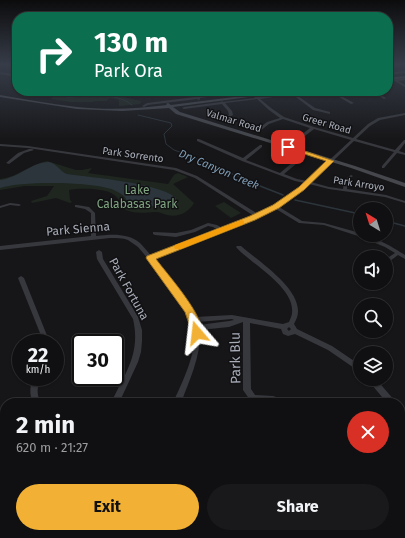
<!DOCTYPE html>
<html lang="en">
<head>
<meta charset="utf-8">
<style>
	body { margin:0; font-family:"Fira Sans",sans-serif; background:#19191b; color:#f1f3f6; height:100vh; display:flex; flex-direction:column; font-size:15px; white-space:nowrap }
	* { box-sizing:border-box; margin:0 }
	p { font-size:13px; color:#9c9d9f }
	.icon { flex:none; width:22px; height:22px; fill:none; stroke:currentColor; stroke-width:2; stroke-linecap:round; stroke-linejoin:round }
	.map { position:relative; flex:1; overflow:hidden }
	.side { position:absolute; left:0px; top:398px; width:405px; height:140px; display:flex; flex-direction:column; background:#101012; border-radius:16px 16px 0 0; box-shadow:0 1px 3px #0004,0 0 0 1px #303032 }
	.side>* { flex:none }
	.hud { position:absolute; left:12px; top:12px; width:381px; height:84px; border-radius:16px; box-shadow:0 1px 3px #0004,0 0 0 1px #303032; background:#0b6e4f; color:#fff; overflow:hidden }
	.needle { width:26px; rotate:322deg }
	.buttons { position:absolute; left:353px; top:202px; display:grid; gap:8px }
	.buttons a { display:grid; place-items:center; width:40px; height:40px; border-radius:50%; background:#101012; box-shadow:0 1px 3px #0004,0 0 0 1px #303032; font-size:20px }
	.speed { position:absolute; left:12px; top:334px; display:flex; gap:8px; font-size:20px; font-weight:700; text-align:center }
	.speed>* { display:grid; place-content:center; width:52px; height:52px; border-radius:50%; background:#101012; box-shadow:0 1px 3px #0004,0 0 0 1px #303032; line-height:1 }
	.speed small { font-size:10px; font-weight:400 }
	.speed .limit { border:2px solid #111; border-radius:6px; background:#fff; color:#111 }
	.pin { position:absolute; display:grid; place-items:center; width:34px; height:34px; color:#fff; margin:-17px; border-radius:8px; box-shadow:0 2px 6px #0006 }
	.me { position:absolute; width:44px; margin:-22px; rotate:343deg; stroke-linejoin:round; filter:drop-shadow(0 0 3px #0008) }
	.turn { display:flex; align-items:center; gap:14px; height:84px; padding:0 16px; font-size:18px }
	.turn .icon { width:52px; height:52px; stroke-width:2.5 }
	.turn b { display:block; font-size:28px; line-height:34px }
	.round { display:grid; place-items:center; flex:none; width:42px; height:42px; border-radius:21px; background:#19191b }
	.summary { display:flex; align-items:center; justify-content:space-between; height:68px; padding:0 16px }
	h1 { font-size:24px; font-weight:700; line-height:30px }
	.button { display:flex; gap:8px; margin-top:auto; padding:8px 16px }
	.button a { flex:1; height:46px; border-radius:24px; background:#f2b134; color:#111; font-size:16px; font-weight:700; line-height:46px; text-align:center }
	.button a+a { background:#19191b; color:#f1f3f6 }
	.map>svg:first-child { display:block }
</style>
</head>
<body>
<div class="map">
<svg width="405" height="538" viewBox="0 0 405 538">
	<rect width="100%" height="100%" fill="#161618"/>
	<g fill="#1e261f">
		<path d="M49,91H70L68,93L71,96L110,94L141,101L140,104L119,106V100L110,98L106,101H95L92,102H72L51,99L53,97L43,95Z"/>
		<path d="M47,161L76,170H82L92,168L88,173L168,184L174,175L178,173L188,177L173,184L194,203C189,212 178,218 167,215C164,214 161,213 158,212C146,212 135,215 124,209C121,203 119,198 113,194C104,188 79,188 69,190L70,200L72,202L70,203L56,198L32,203L31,201L47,196L54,186H25L0,190V179C17,177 30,165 47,161Z"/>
		<path d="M224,202L241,213L231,218L215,206Z"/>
	</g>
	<path fill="#2c353c" d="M49,162C58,164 60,172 67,174C94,178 154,182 175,197L178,204C172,209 138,206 130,203C127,201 126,199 124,196C119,192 113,189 107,188C83,182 23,181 0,188V180C19,178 31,162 49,162Z"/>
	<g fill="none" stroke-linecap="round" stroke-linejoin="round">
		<g stroke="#2c353c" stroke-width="1">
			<path d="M61,91V95L67,97C88,97 115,91 132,105"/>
			<path d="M138,115L171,123L172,126L164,134L166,144L174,150L191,156L215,168L247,179L256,185"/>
		</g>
		<g stroke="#2c353c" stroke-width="1.5">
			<path d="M255,184L283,195"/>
			<path d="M295,200L360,214"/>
			<path d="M386,221L405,226"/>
		</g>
		<g fill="#37383d" fill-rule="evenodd">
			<path d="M405,71V73L388,75V73Z"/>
			<path d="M0,72L17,75V77L0,74Z"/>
			<path d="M405,78V80L398,81L405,85V87L395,81L388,82V80Z"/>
			<path d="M188,91H191L198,97L242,91H250L200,98V99L199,100L197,99L148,105L144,107L142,106L147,103L195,97Z"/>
			<path d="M305,91H312L295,94L315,108L330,112V114L313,110L292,94L260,99L271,108L284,117L314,127L353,138L368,124L378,118L405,113V115L380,120L370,126L356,139L395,150L404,140H405V143L399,151L405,153V155L397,153L384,168H382V166L394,152L354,141L311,182L329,187L343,189L344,180L351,175L353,176L348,180L347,189L386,195L405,201V203L385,197L329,189L309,184L279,207L302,221L324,223L360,233V235C373,235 394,248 405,255V259L398,255L386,264V259L395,253L385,247L358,236L324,225L299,223L276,209L260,217L154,259L184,297L195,317L232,315L283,324L289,322C290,319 292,316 292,313C295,287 251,264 236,247L237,246H241C258,261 299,287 298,312C298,316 296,320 294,324L297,329L332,346L360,365V372L328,350L295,334L288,336L283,334L281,329L250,323L251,389L255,395L273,396L276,397L277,399L276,401L273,402L253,401L250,400L243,390V322L229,327L200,330C201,356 190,379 181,403H173C182,382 197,354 194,330C191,312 167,283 155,268C150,261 144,254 138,247C135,245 131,242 128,240C123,238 116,238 110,238L0,250V246L91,236V213L85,209L75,207V205H77L89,207L95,213L96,236C112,234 128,233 140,243C144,247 148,252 151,256L218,230L213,227L208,226L195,232L176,237L155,235L153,234V232L176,233L191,230L208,223L217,225L222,228L254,216L195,178L174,170L28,148L0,146V144L28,146L176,168L197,176L258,214L274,206L305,183L295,181L242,161L197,141V139H199L243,158L260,145H262V147L246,160L280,173L293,162L297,157H299L300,158L296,164L284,174L297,179L307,181L351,140L314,129L297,142H295V140L310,128L283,119L269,124L260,131H258V129L267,122L280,118L269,110L257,99L225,103L232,111L233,115L225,120L223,119L224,118L229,115L228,111L222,104L184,109L182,108L184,107L221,102L222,101L223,102L255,98L251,93L252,92L258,97ZM232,319L234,320L229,321L199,325L198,322ZM289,327L291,329L289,331L287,329Z"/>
			<path d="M329,91H332L354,103L351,104Z"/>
			<path d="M371,91H374L386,98L384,99Z"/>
			<path d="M29,149H32L34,150L24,153L9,164L6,163L18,153Z"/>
			<path d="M10,203L19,204L21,205L19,206L10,205L0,208V206Z"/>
			<path d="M99,250L102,252L103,259L138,317L142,330V341L141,352L138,362L119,403H111C125,373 141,354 133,319L97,259L96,252Z"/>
			<path d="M21,276L24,278L48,338L49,343H43L42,338L18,278Z"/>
			<path d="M360,283H366L365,285H361Z"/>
			<path d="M33,377H41C37,388 36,393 41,403H33C29,394 30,386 33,377Z"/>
			<path d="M367,379H376L395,401L396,403H387Z"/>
			<path d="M400,410C405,413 405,420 405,426C398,423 400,416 400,410Z"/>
			<path d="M405,429V437L400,438V430Z"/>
			<path d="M135,533H145L144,538H134Z"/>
		</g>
		<g fill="#45474d" fill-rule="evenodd">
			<path d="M405,76V78L388,80V78Z"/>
			<path d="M281,91H293L173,107L180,112L355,166L405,183V187L351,168L176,114L169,108L122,111L77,109L0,97V95C25,99 51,104 77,107C106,110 137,109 167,105L166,104L168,103L171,105Z"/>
		</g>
	</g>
	<linearGradient id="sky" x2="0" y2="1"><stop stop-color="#0c0c0d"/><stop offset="0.46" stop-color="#363c48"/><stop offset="1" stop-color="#363c48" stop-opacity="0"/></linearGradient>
	<rect width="405" height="140" fill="url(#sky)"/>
	<path fill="#f2b134" stroke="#9d7322" d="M286,146H290L334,161L304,190L279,208L255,220L156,259C166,273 209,320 201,336L197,337L193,336L185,312L146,258L147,256L250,216L273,205L299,187L326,161L286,148Z"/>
	<path fill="#f59e0b" d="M242,220L244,221V224L181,249H175L174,247L175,245Z"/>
	<g text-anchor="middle" stroke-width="3" stroke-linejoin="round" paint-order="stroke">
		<g font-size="10" fill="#a8adb8" stroke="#111113">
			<text transform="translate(234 120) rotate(17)" y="4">Valmar Road</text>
			<text transform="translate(327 123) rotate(16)" y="4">Greer Road</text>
			<text transform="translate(133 154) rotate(8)" y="4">Park Sorrento</text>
			<text transform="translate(359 183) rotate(9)" y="4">Park Arroyo</text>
		</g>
		<g font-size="11" font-style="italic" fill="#7f9bb3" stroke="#111113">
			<text transform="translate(219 169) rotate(23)" y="4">Dry Canyon Creek</text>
		</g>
		<g font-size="12" fill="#7fa381" stroke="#111113">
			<text x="137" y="194">Lake<tspan x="137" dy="14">Calabasas Park</tspan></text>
		</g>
		<g font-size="12" fill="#a8adb8" stroke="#111113">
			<text transform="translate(78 229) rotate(-5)" y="4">Park Sienna</text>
			<text transform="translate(129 289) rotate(61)" y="4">Park Fortuna</text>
		</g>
		<g font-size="14" fill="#a8adb8" stroke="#111113">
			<text transform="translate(235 358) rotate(-91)" y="5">Park Blu</text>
		</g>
	</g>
</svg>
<div class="buttons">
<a><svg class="needle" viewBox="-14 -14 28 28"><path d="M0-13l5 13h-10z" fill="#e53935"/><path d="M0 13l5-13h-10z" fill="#9c9d9f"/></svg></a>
<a><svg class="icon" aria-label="sound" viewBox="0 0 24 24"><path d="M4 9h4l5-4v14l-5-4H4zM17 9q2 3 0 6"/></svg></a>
<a><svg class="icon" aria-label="search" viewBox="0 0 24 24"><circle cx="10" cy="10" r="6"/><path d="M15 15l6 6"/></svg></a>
<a><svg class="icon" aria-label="layers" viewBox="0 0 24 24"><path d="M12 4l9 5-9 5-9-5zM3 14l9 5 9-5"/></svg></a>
</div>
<div class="speed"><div>22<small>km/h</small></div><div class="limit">30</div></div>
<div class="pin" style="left:288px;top:147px;background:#d93025"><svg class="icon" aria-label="arrive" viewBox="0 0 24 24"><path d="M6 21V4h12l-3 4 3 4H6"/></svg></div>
<svg class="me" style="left:197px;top:333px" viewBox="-20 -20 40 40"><path d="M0-17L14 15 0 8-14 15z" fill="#f2b134" stroke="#fff" stroke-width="4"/></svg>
<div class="hud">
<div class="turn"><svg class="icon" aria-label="right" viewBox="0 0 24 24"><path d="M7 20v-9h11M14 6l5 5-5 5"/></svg><div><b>130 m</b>Park Ora</div></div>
</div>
<section class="side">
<div class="summary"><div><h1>2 min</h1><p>620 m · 21:27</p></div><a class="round" style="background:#d93025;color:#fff"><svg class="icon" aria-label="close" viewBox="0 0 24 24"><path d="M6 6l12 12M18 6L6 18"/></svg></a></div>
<div class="button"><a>Exit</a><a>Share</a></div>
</section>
</div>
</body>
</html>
